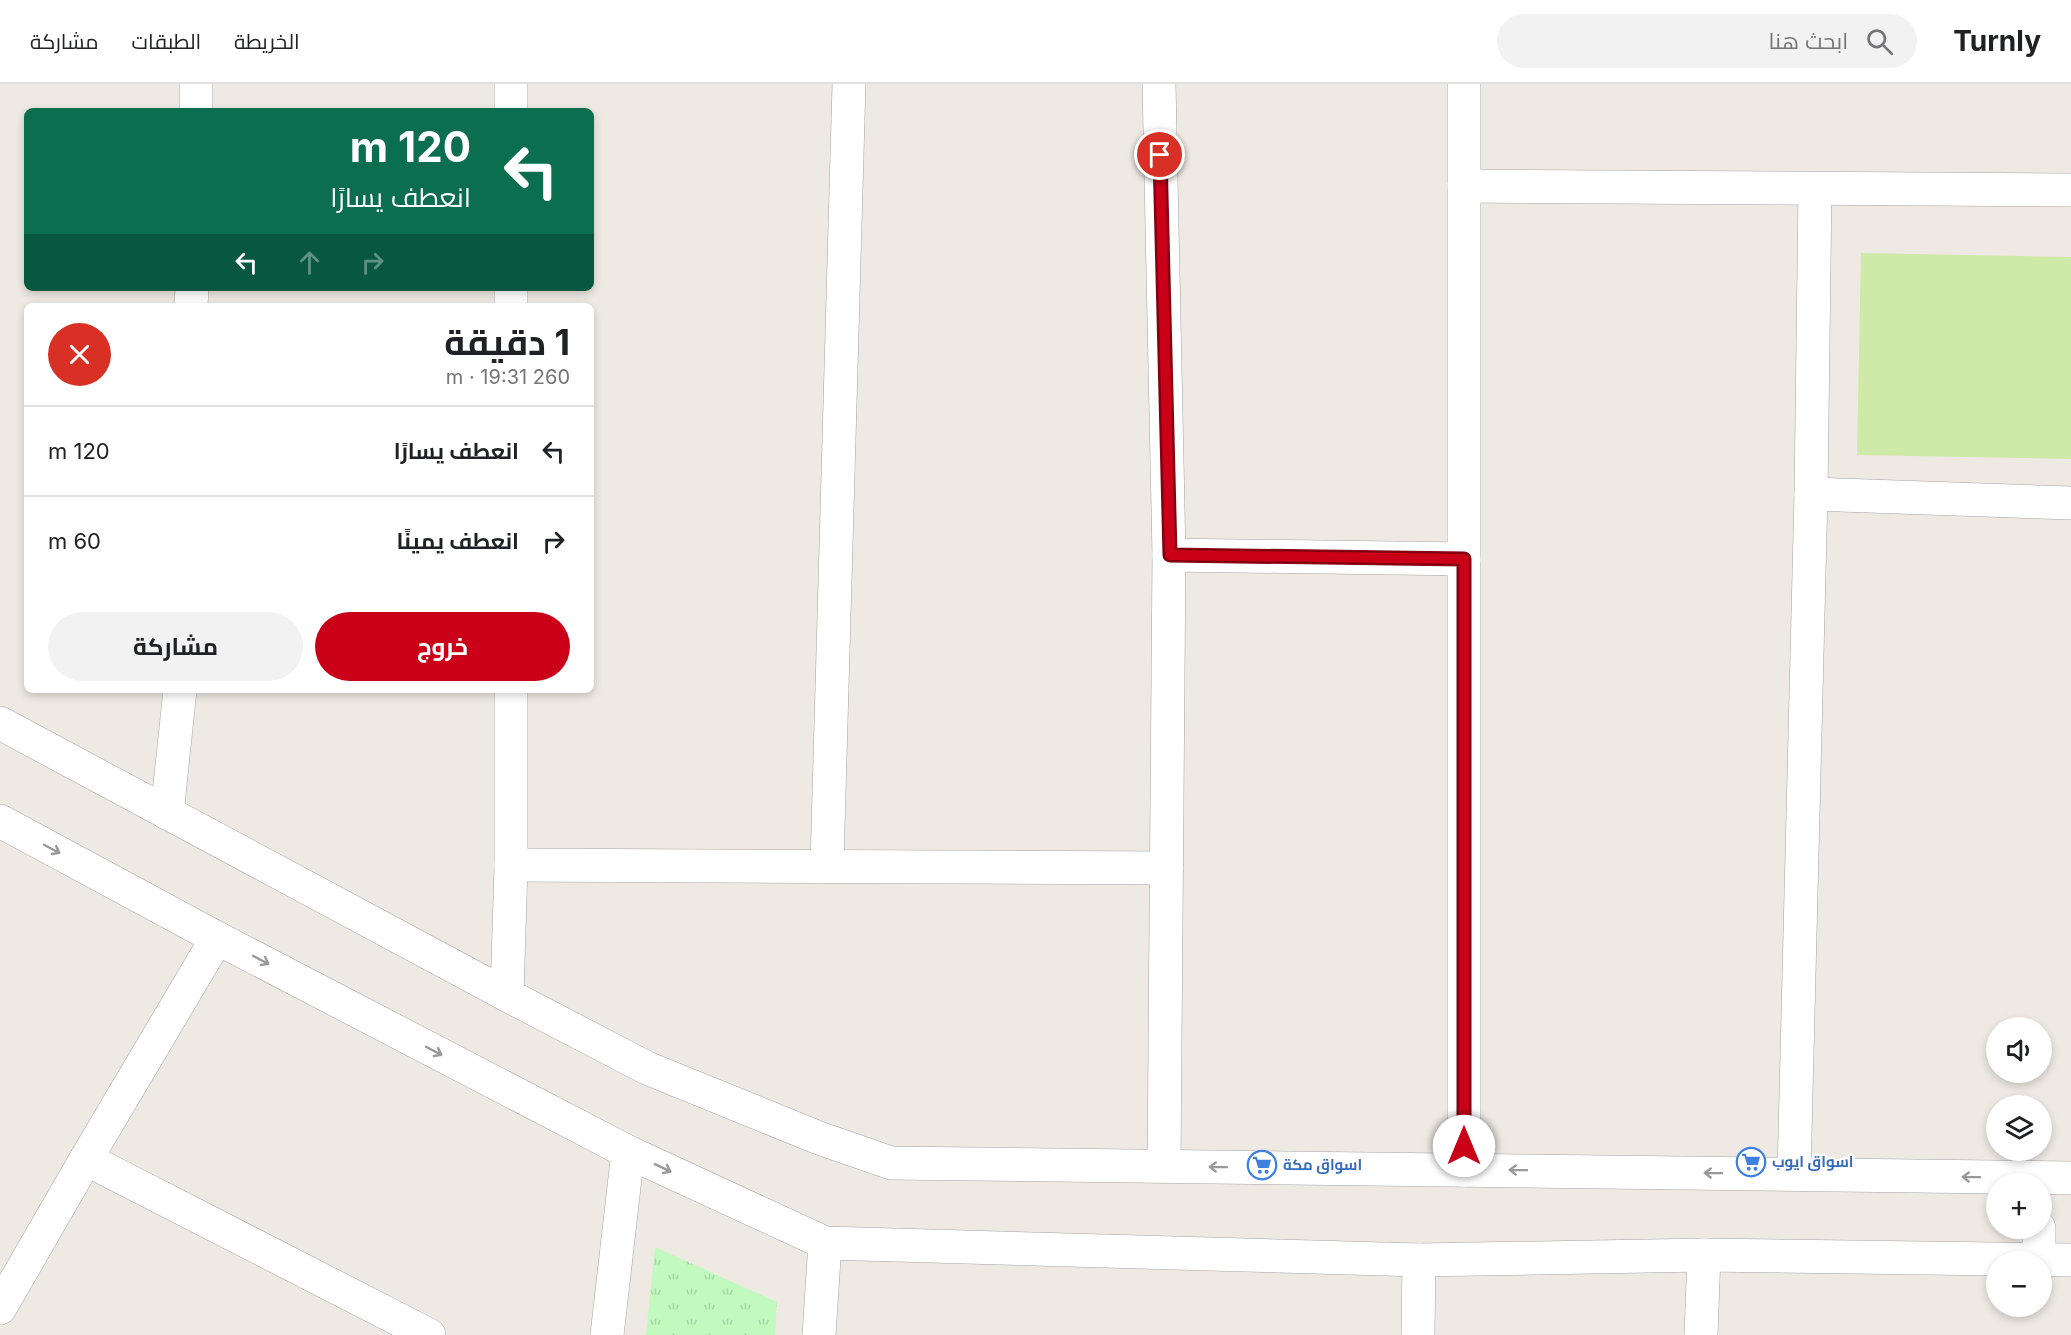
<!DOCTYPE html>
<html lang="ar">
<head>
<meta charset="utf-8">
<style>
	body { margin:0; font-family:Inter,Cairo,sans-serif; background:#f2f2f2; color:#202124; direction:rtl; height:100vh; display:flex; flex-direction:column; font-size:22px; white-space:nowrap }
	* { box-sizing:border-box; margin:0 }
	p { font-size:20px; color:#757577 }
	.icon { flex:none; width:33px; height:33px; fill:none; stroke:currentColor; stroke-width:2; stroke-linecap:round; stroke-linejoin:round }
	.map { position:relative; flex:1; overflow:hidden; direction:ltr }
	.sheet { position:absolute; left:24px; top:219px; width:570px; height:390px; display:flex; flex-direction:column; background:#fff; border-radius:9px; box-shadow:0 3px 9px #0003; direction:rtl }
	.sheet>* { flex:none }
	.guide { position:absolute; left:24px; top:24px; width:570px; height:183px; border-radius:9px; box-shadow:0 3px 9px #0003; direction:rtl; background:#0b6e4f; color:#fff; overflow:hidden }
	.tools { position:absolute; left:1986px; top:933px; display:grid; gap:12px }
	.tools a { display:grid; place-items:center; width:66px; height:66px; border-radius:50%; background:#fff; box-shadow:0 3px 9px #0003; font-size:30px }
	.pin { position:absolute; display:grid; place-items:center; width:51px; height:51px; color:#fff; margin:-26px; border:3px solid #fff; border-radius:50%; box-shadow:0 2px 6px #0007 }
	.me { position:absolute; width:66px; margin:-33px; rotate:0deg; stroke-linejoin:round; filter:drop-shadow(0 0 4px #0008) }
	.turn { display:flex; align-items:center; gap:21px; height:126px; padding:0 24px; font-size:27px }
	.turn .icon { width:78px; height:78px; stroke-width:2.5 }
	.turn b { display:block; font-size:42px; line-height:51px }
	.lanes { display:flex; align-items:center; height:57px; padding:0 24px; background:#0003; justify-content:center; gap:30px; direction:ltr }
	.lanes .off { opacity:.35 }
	.round { display:grid; place-items:center; flex:none; width:63px; height:63px; border-radius:32px; background:#f2f2f2 }
	.overview { display:flex; align-items:center; justify-content:space-between; height:102px; padding:0 24px }
	h1 { font-size:36px; font-weight:700; line-height:45px }
	.button { display:flex; gap:12px; margin-top:auto; padding:12px 24px }
	.button a { flex:1; height:69px; border-radius:36px; background:#ca0018; color:#fff; font-size:24px; font-weight:700; line-height:69px; text-align:center }
	.button a+a { background:#f2f2f2; color:#202124 }
	ul { padding:0; list-style:none }
	li { display:flex; align-items:center; gap:18px; height:90px; padding:0 24px; border-top:2px solid #e0e0e0 }
	li div { flex:1 }
	li b { display:block; font-size:22px }
	li em { font-style:normal }
	header { display:flex; align-items:center; gap:36px; box-sizing:border-box; height:84px; padding:0 30px; background:#fff; border-bottom:2px solid #e0e0e0 }
	header strong { font-size:28px }
	nav { display:flex; gap:33px; margin-inline-start:auto; font-size:21px }
	.search { width:420px; height:54px; background:#f2f2f2; display:flex; align-items:center; gap:15px; box-sizing:border-box; padding:0 21px; border-radius:33px; color:#757577; font-size:22px }
	.map>svg:first-child { display:block }
</style>
</head>
<body>
<header>
<strong>Turnly</strong>
<div class="search"><svg class="icon" aria-label="search" viewBox="0 0 24 24"><circle cx="10" cy="10" r="6"/><path d="M15 15l6 6"/></svg>ابحث هنا</div>
<nav><a>الخريطة</a><a>الطبقات</a><a>مشاركة</a></nav>
</header>
<div class="map">
<svg width="2071" height="1251" viewBox="0 0 2071 1251">
	<defs>
		<pattern id="park-tufts" width="24" height="20" patternUnits="userSpaceOnUse" patternTransform="scale(1.5)"><rect width="24" height="20" fill="#c1f9bf"/><path d="M3 7l-1-3M5 7V3M7 7l1-3M15 17l-1-3M17 17v-4M19 17l1-3" fill="none" stroke="#a5d5a4"/></pattern>
	</defs>
	<rect width="100%" height="100%" fill="#eee9e3"/>
	<path fill="url(#park-tufts)" d="M655,1163L777,1218L775,1251H646Z"/>
	<path fill="#cfe9a8" d="M1861,169L2071,173V375L1857,371Z"/>
	<g fill="none" stroke-linecap="round" stroke-linejoin="round">
		<g stroke="#a4a4a4" stroke-width="34">
			<g id="minor">
				<path d="M511,0V27"/>
				<path d="M1159,0L1169,471L1164,1082"/>
				<path d="M196,27V0"/>
				<path d="M1464,102L2071,106"/>
				<path d="M511,204V222"/>
				<path d="M191,222L192,204"/>
				<path d="M1811,410L2071,419"/>
				<path d="M1169,471L1464,475"/>
				<path d="M0,639L507,911L647,984L819,1054L891,1079L2071,1094"/>
				<path d="M167,729L180,606"/>
				<path d="M0,737L217,854L628,1068L825,1159L1419,1176L1704,1171L2071,1176"/>
				<path d="M511,781L1167,784"/>
				<path d="M827,781L849,0"/>
				<path d="M507,911L511,781V606"/>
				<path d="M86,1075L429,1251"/>
				<path d="M1464,1086V0"/>
				<path d="M1794,1090L1811,410L1815,105"/>
				<path d="M2039,1175V1144"/>
				<path d="M0,1224L86,1075L217,854"/>
				<path d="M607,1251L628,1068"/>
				<path d="M819,1251L825,1159"/>
				<path d="M1418,1251L1419,1176"/>
				<path d="M1701,1251L1704,1171"/>
			</g>
		</g>
		<use href="#minor" stroke="#fff" stroke-width="33"/>
	</g>
	<defs><path id="oneway-shaft" d="M-6 0H5M1.5-3L5.5 0L1.5 3" fill="none" stroke-width="1.6" stroke-linecap="round" stroke-linejoin="round" transform="scale(1.5)"/></defs>
	<g stroke="#999">
		<use href="#oneway-shaft" transform="translate(52 765) rotate(28)"/>
		<use href="#oneway-shaft" transform="translate(261 876) rotate(28)"/>
		<use href="#oneway-shaft" transform="translate(434 967) rotate(28)"/>
		<use href="#oneway-shaft" transform="translate(1218 1083) rotate(-179)"/>
		<use href="#oneway-shaft" transform="translate(663 1084) rotate(25)"/>
		<use href="#oneway-shaft" transform="translate(1518 1086) rotate(-179)"/>
		<use href="#oneway-shaft" transform="translate(1713 1089) rotate(-179)"/>
		<use href="#oneway-shaft" transform="translate(1971 1093) rotate(-179)"/>
	</g>
	<g fill="none" stroke-linecap="round" stroke-linejoin="round">
		<g stroke="#830010" stroke-width="15">
			<path id="route" d="M1160,71L1170,471L1464,475V1062"/>
		</g>
		<use href="#route" stroke="#ca0018" stroke-width="10"/>
	</g>
	<defs>
		<g id="supermarket-ring" transform="scale(1.5)"><circle r="9.5" fill="#fff" stroke="#3f7fe0" stroke-width="1.5"/><path d="M-6-5.5h2.5l.6 2H6L4.5 2H-2.5L-4.4-4H-6ZM-1.5 3.2a1.3 1.3 0 1 0 .1 0ZM3 3.2a1.3 1.3 0 1 0 .1 0Z" fill="#3f7fe0"/></g>
	</defs>
	<g fill-rule="evenodd">
		<use href="#supermarket-ring" x="1751" y="1078"/>
		<use href="#supermarket-ring" x="1262" y="1081"/>
	</g>
	<g text-anchor="middle" stroke-width="4.5" stroke-linejoin="round" paint-order="stroke">
		<g font-size="15" font-weight="bold" fill="#366cbe" stroke="#fff" text-anchor="start">
			<text x="1772" y="1083">اسواق ايوب</text>
			<text x="1283" y="1086">اسواق مكة</text>
		</g>
	</g>
</svg>
<div class="tools">
<a><svg class="icon" aria-label="sound" viewBox="0 0 24 24"><path d="M4 9h4l5-4v14l-5-4H4zM17 9q2 3 0 6"/></svg></a>
<a><svg class="icon" aria-label="layers" viewBox="0 0 24 24"><path d="M12 4l9 5-9 5-9-5zM3 14l9 5 9-5"/></svg></a>
<a>+</a>
<a>−</a>
</div>
<div class="pin" style="left:1160px;top:71px;background:#d93025"><svg class="icon" aria-label="arrive" viewBox="0 0 24 24"><path d="M6 21V4h12l-3 4 3 4H6"/></svg></div>
<svg class="me" style="left:1464px;top:1062px" viewBox="-20 -20 40 40"><circle r="19" fill="#fff"/><path d="M0-13L10 11 0 6-10 11z" fill="#ca0018"/></svg>
<div class="guide">
<div class="turn"><svg class="icon" aria-label="left" viewBox="0 0 24 24"><path d="M17 20v-9H6M10 6l-5 5 5 5"/></svg><div><b>120 m</b>انعطف يسارًا</div></div>
<div class="lanes"><svg class="icon" aria-label="left" viewBox="0 0 24 24"><path d="M17 20v-9H6M10 6l-5 5 5 5"/></svg><svg class="icon off" aria-label="ahead" viewBox="0 0 24 24"><path d="M12 20V5M6 11l6-6 6 6"/></svg><svg class="icon off" aria-label="right" viewBox="0 0 24 24"><path d="M7 20v-9h11M14 6l5 5-5 5"/></svg></div>
</div>
<section class="sheet">
<div class="overview"><div><h1>1 دقيقة</h1><p>260 m · 19:31</p></div><a class="round" style="background:#d93025;color:#fff"><svg class="icon" aria-label="close" viewBox="0 0 24 24"><path d="M6 6l12 12M18 6L6 18"/></svg></a></div>
<ul>
<li><svg class="icon" aria-label="left" viewBox="0 0 24 24"><path d="M17 20v-9H6M10 6l-5 5 5 5"/></svg><div><b>انعطف يسارًا</b></div><em>120 m</em></li>
<li><svg class="icon" aria-label="right" viewBox="0 0 24 24"><path d="M7 20v-9h11M14 6l5 5-5 5"/></svg><div><b>انعطف يمينًا</b></div><em>60 m</em></li>
</ul>
<div class="button"><a>خروج</a><a>مشاركة</a></div>
</section>
</div>
</body>
</html>
